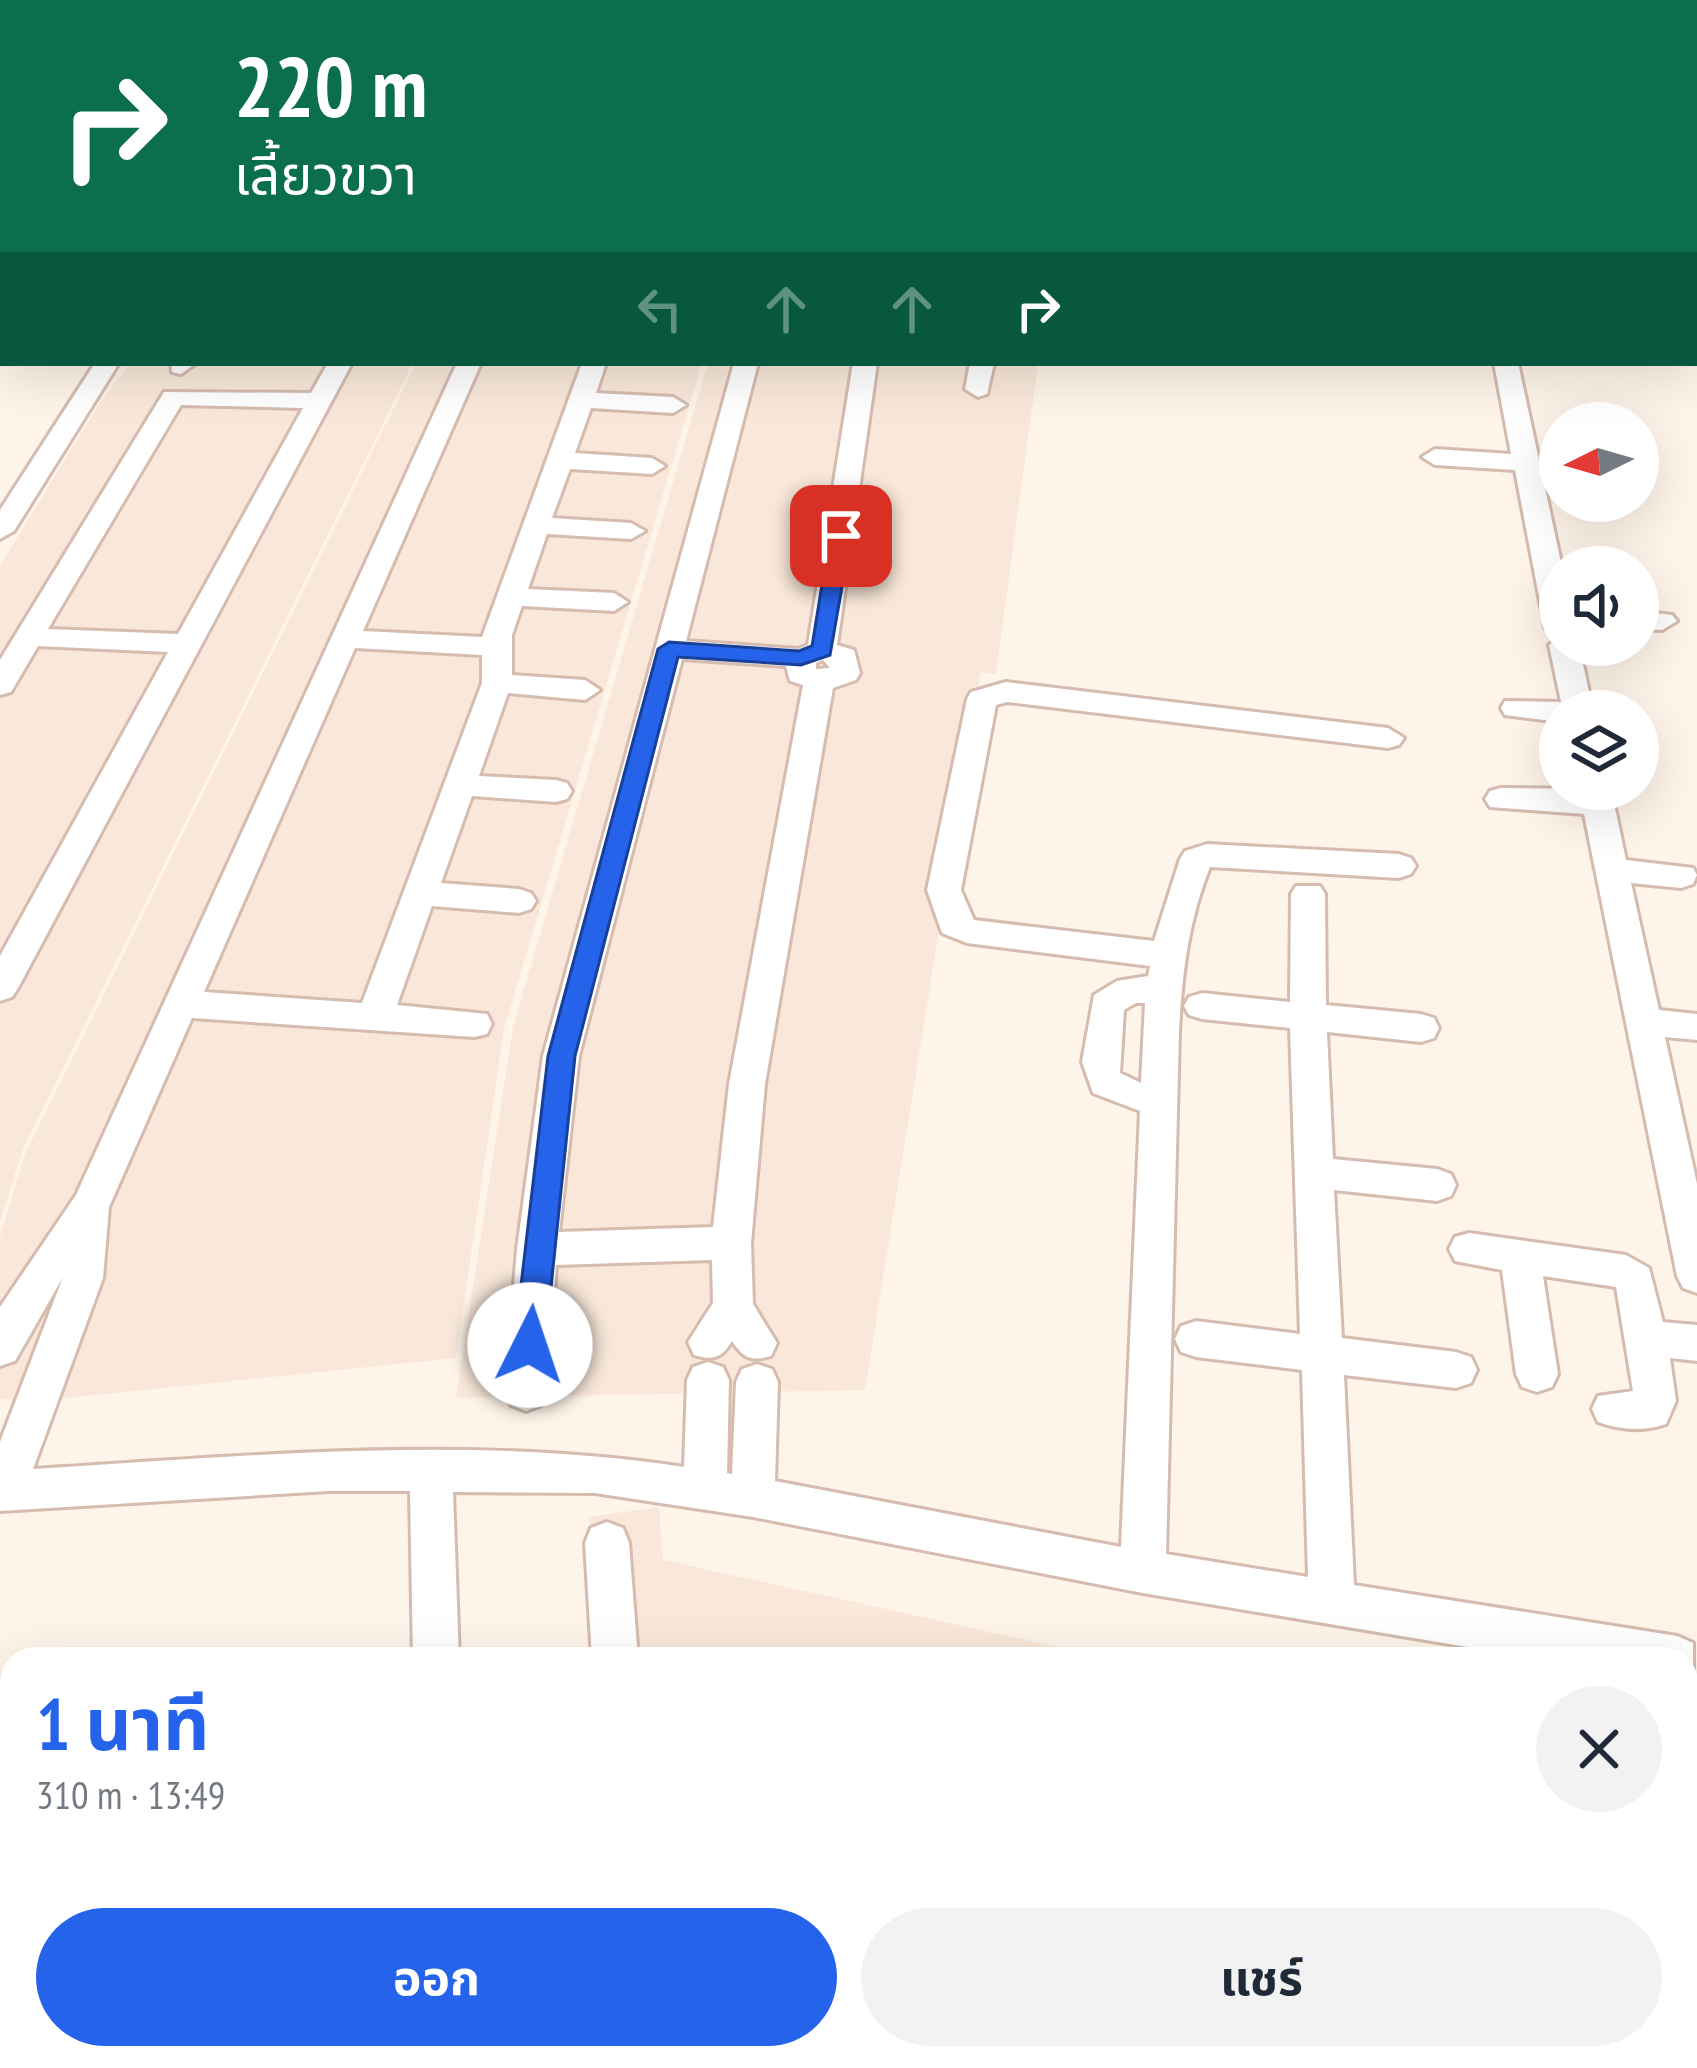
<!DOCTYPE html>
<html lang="th">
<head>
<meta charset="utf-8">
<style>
	body { margin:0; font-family:"PT Sans Narrow","Noto Sans Thai",sans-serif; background:#f2f2f3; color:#1f2937; height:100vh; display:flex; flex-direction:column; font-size:45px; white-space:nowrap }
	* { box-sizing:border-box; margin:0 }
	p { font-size:39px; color:#747a83 }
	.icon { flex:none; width:66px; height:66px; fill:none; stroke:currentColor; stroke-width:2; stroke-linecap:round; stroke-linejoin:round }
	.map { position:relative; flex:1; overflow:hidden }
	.panel { position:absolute; left:0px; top:1647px; width:1698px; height:423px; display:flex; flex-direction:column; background:#fff; border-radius:36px 36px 0 0; box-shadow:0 12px 48px #0002 }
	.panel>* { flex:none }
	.banner { position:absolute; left:0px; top:0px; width:1698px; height:366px; box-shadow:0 12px 48px #0002; background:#0b6e4f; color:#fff; overflow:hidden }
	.needle { width:78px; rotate:265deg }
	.buttons { position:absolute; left:1539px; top:402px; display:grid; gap:24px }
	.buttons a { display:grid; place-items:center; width:120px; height:120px; border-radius:50%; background:#fff; box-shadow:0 12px 48px #0002; font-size:60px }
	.pin { position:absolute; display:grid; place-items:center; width:102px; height:102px; color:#fff; margin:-51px; border-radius:24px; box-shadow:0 6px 18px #0006 }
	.me { position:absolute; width:132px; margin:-66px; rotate:4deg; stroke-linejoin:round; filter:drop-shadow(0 0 9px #0008) }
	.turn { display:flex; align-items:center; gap:42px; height:252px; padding:0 36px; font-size:54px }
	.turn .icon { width:156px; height:156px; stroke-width:2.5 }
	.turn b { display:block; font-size:84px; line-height:102px }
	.lanes { display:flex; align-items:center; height:114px; padding:0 36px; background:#0003; justify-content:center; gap:60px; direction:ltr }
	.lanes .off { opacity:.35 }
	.round { display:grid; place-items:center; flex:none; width:126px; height:126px; border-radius:63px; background:#f2f2f3 }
	.head { display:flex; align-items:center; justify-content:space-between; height:204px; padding:0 36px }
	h1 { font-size:72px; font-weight:700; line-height:90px; color:#2563eb }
	.button { display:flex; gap:24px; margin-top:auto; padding:24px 36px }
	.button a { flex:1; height:138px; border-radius:72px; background:#2563eb; color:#fff; font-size:48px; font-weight:700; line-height:138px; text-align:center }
	.button a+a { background:#f2f2f3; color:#1f2937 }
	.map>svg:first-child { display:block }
</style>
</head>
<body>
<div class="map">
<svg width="1697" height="2068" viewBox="0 0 1697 2068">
	<rect width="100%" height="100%" fill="#fef4e9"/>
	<g fill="#f9e8d9">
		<path d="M130,363H413L23,1149L0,1221V566L99,404Z"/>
		<path d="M416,363H702L504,1029L456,1358L46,1400L0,1399V1237L25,1154Z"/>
		<path d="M708,363H1038L996,674L982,672L980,676L865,1390L456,1398L513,1027Z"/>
		<path d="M659,1507L663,1560L1113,1659H592L589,1517Z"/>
		<path d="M0,1750H12V2058H1686V1801L1697,1865V2068H0Z"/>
	</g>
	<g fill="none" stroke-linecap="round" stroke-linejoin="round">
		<path fill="#bbe8eb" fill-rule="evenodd" d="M24,0H67L22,3Z"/>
		<g stroke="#d5bcaf" stroke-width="6">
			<g id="minor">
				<path d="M1257,0H1275L1276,3H1258Z"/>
				<path d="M1430,0H1448L1449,3H1431Z"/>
				<path d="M1585,0H1642L1644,3H1587Z"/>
				<rect x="0" y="64" width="3" height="12"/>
				<rect x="1695" y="70" width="2" height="12"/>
				<rect x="1695" y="155" width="2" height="18"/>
				<path d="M3,200V216L0,217V201Z"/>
				<rect x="1695" y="233" width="2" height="14"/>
				<path d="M95,363H119L14,531L0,539V510Z"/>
				<path d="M171,363H196L181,374L172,372Z"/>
				<path d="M328,363H352L18,988L12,997L0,1001V956L168,652L38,646L11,692L0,695V660L164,392L311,393ZM181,405L303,408L178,634L48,629Z"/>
				<path d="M457,363H481L363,631L482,637L582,363H606L596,393L673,397L686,405L673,413L591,408L575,453L652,458L665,466L652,474L570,469L552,518L631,523L645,531L631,539L547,534L528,589L614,593L628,602L614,611L522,606L512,635V675L585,680L600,690L585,700L508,693L479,776L556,780L567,783L572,791L567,799L556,802L472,796L441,883L519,889L531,893L536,901L531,909L519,913L432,906L397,1005L487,1014L492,1024L487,1034L474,1037L192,1018L109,1207L103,1278L33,1469C249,1456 469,1434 684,1467L687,1380L693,1367L708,1362L723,1367L729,1380L727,1473L732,1474L736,1382L742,1369L757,1364L772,1369L778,1382L775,1481L1121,1547L1140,1111L1093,1093L1082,1062L1094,995L1117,981L1148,976L1150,966L967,943L942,933L927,890L967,699L971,692L1006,682L1388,728L1404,738L1399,745L1388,748L1007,702L996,705L961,890L974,920L1154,941L1180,859L1185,851L1207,844L1399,854L1411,858L1416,866L1411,874L1399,878L1210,867C1188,922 1182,975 1179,1032L1166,1554L1308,1577L1302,1370L1196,1357L1181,1352L1175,1339L1181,1326L1196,1321L1300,1334L1290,1028L1202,1019L1189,1015L1184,1006L1189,997L1202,993L1290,1002L1291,894L1296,886H1320L1325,894L1326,1005L1421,1014L1434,1018L1439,1028L1434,1038L1421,1042L1327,1032L1333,1159L1437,1169L1451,1174L1456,1185L1451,1196L1437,1201L1334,1190L1342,1338L1456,1352L1471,1357L1477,1370L1471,1383L1456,1388L1344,1375L1354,1585L1677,1636L1693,1643V1675L1686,1678V1659H1540L1143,1593L753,1517L595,1493L453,1492L459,1659H413L410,1491H328L0,1511V1442L63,1277L15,1361L0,1366V1307L76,1195ZM355,648L482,655V683L362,1003L204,992ZM1136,1003H1145L1141,1083L1120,1073L1124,1010Z"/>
				<path d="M734,363H758L686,641L798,649L808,645L853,363H877L837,645L854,650L860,673L856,680L833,688L765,1084L751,1243L753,1304L777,1343L771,1356C751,1362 743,1358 732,1341C722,1358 713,1361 694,1355L688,1342L713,1303L712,1260L556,1265L547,1392L541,1405L526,1411L511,1405L505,1392L517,1249L543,1056ZM682,659L786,666L790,681L803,685L729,1084L713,1227L559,1232L579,1056ZM823,660L830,668L816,669V663Z"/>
				<path d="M970,363H994L987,394L978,397L965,389Z"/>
				<path d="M1494,363H1518L1562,567L1560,637L1545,628L1515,470L1435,465L1422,457L1435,449L1511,454Z"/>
				<path d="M1638,611L1672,615L1677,621L1662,630L1638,629Z"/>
				<path d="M1560,637V645H1579L1593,711H1560V722L1505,715L1501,708L1505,701L1561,702L1549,645Z"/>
				<path d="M1501,788L1611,789L1626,860L1693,868L1697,875L1693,884L1681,888L1631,883L1659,1010L1697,1014V1040L1665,1037L1697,1184V1293L1683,1288L1677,1276L1584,814L1490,807L1485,799L1490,791Z"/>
				<path d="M1469,1233L1626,1255L1649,1268L1663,1322L1697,1325V1361L1670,1358L1676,1401L1666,1424C1644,1432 1620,1430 1598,1422L1592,1409L1598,1396L1633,1391L1616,1287L1543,1276L1558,1374L1552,1387L1537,1392L1522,1387L1516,1374L1502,1270L1455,1261L1449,1249L1455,1237Z"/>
				<path d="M607,1522L623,1528L629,1543L638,1659H592L585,1543L591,1528Z"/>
				<path d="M1686,1915L1697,1918V1970L1686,1967Z"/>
				<path d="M1697,2000V2052L1686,2054V2002Z"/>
				<rect x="63" y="2058" width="54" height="10"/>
				<rect x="347" y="2058" width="54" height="10"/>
				<path d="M627,2058H681L682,2068H628Z"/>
				<path d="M913,2058H967L969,2068H915Z"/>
				<path d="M1497,2058H1589L1584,2068H1493Z"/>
			</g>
		</g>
		<path stroke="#dcb1a0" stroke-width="3" stroke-dasharray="1.5 6" stroke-linecap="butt" d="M100,3L117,0"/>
		<use href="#minor" fill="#fff" fill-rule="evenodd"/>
	</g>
	<path fill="#2563eb" stroke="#184099" stroke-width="3" d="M841,530L851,536L830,655L801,665L678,657L575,1056L545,1345L541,1354L530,1358L519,1354L514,1345L548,1056L658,649L669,642L799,651L812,646L830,536Z"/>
</svg>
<div class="buttons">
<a><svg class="needle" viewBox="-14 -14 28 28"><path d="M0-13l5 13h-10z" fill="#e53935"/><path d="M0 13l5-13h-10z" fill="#747a83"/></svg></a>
<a><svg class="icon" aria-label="sound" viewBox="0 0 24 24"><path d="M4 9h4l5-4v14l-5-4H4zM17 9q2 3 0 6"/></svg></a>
<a><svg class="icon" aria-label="layers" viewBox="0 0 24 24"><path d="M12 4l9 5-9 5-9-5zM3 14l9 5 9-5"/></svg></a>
</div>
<div class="pin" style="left:841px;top:536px;background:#d93025"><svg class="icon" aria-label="arrive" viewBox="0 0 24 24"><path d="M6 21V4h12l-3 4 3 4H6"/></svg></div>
<svg class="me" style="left:530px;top:1345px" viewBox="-20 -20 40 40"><circle r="19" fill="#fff"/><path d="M0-13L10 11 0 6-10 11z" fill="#2563eb"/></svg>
<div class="banner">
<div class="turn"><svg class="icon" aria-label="right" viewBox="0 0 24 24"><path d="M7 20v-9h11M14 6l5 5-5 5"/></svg><div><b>220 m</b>เลี้ยวขวา</div></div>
<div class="lanes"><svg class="icon off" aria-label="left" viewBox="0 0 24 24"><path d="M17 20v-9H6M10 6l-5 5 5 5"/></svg><svg class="icon off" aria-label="ahead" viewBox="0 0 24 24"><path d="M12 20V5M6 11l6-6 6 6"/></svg><svg class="icon off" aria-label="ahead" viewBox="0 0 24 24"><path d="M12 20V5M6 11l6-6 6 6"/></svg><svg class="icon" aria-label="right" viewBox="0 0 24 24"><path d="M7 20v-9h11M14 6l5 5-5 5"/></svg></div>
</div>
<section class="panel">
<div class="head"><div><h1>1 นาที</h1><p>310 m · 13:49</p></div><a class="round"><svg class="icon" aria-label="close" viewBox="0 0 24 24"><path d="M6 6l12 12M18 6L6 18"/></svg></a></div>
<div class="button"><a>ออก</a><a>แชร์</a></div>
</section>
</div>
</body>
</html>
